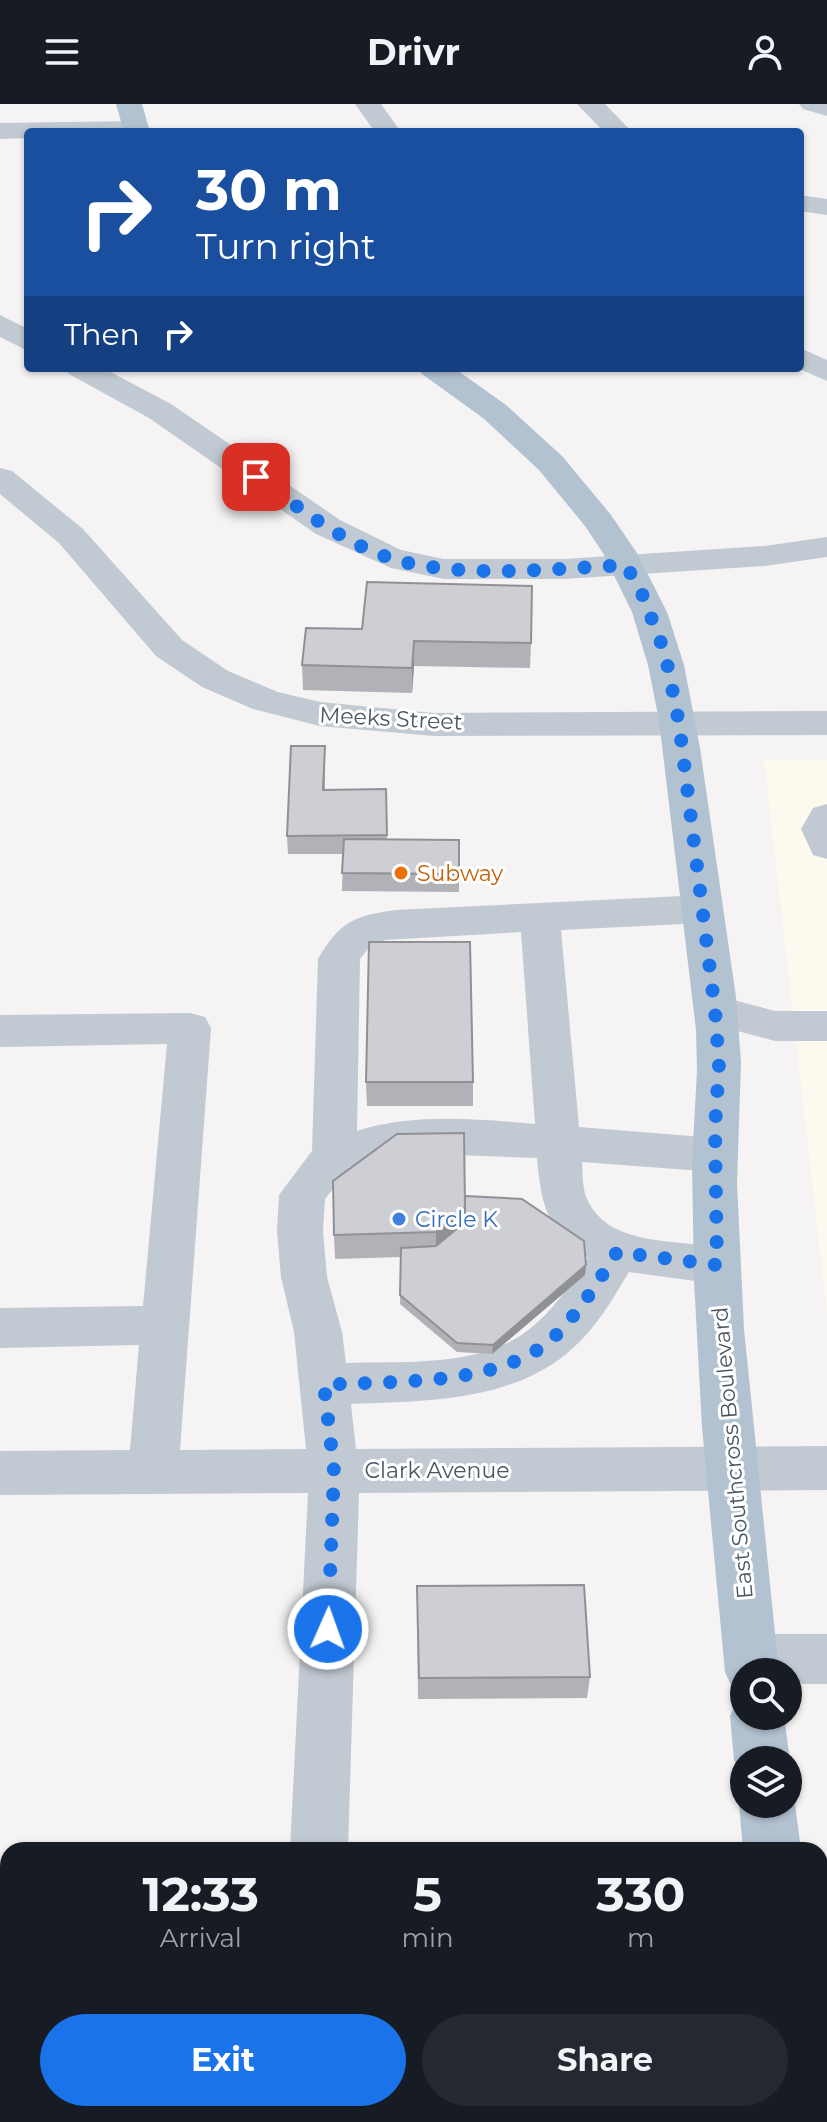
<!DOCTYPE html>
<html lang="en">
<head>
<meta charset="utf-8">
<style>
	body { margin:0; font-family:Montserrat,sans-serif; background:#242831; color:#f1f3f6; height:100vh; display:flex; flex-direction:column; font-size:30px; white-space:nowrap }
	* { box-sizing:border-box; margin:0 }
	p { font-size:26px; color:#9ea1a6 }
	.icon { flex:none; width:44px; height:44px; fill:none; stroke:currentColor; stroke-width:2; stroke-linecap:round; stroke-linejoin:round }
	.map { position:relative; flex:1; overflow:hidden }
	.details { position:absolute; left:0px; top:1738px; width:828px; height:280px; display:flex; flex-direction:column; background:#171b24; border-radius:24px 24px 0 0; box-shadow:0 2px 6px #0004 }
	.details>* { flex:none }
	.hud { position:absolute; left:24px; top:24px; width:780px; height:244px; border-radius:8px; box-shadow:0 2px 6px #0004; background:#1a4fa0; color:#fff; overflow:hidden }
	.buttons { position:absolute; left:730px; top:1554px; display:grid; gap:16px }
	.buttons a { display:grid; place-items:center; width:72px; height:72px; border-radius:50%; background:#171b24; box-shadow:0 2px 6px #0004; font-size:40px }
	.pin { position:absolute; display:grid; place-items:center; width:68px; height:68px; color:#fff; margin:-34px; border-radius:16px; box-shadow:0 4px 12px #0006 }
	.me { position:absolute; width:88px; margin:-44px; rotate:2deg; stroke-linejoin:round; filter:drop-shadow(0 0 6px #0008) }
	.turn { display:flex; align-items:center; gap:28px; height:168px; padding:0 40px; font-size:36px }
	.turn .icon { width:104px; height:104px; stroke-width:2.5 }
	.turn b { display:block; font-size:56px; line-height:68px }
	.then { display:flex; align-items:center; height:76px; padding:0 40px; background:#0003; gap:16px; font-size:30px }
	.eta { display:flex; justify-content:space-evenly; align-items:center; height:136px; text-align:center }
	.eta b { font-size:48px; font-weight:700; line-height:56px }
	.action { display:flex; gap:16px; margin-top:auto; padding:16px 40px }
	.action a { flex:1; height:92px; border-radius:48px; background:#1a73e8; color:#fff; font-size:32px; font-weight:700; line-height:92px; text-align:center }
	.action a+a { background:#242831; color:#f1f3f6 }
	header { display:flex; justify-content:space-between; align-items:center; height:104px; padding:0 40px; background:#171b24; font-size:36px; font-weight:700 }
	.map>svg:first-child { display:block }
</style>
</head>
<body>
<header><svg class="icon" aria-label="menu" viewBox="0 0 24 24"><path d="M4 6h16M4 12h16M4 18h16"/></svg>Drivr<svg class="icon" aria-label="person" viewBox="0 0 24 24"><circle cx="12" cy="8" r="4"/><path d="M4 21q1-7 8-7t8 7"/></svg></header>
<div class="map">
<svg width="827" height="2018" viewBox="0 0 827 2018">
	<rect width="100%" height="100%" fill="#f5f3f3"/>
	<path fill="#fdf9ef" d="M764,656H827V1209Z"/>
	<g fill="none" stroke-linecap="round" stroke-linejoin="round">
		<g fill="#c1cad2" fill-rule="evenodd">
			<path d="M355,0H381L401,28H375Z"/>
			<path d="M577,0H605L632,28H604Z"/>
			<path d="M799,0H827V12L803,5Z"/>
			<path d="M136,17L145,19L149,25L147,28H28V34L0,35V19Z"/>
			<path d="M800,91L827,95V111L800,107Z"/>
			<path d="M0,211L28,225V247L0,233Z"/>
			<path d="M800,244L827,256V277L797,264H800Z"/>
			<path d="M65,264H103L171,300L340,416L401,446L444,455H564L765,442L827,433V453L765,462L564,475H444L391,464L316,430L149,314L69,270Z"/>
			<path d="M0,364L12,367L83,425L182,536L228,567L278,588L320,598L434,609L827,607V631L434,632L320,622L253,605L202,583L156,552L59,439L0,390Z"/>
			<path d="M827,700V755L813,751L801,725L813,704Z"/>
			<path d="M702,791L716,795L722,805L716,815L702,819L561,826L579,1023L715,1034L731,1039L737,1051L731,1063L715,1068L582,1058C583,1069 582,1085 587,1095C611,1148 687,1132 734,1148L740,1161L734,1174L717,1180L629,1168C613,1194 597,1223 574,1243C516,1298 426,1297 351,1300L356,1345L827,1342V1386L359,1389L348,1746H290L308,1389L0,1391V1347L130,1346L139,1241L0,1244V1204L143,1202L167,940L0,943V911L190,909L205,913L211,924L180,1346L306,1345L294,1228L281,1173L277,1127L279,1091L312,1047L318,855C340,817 354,812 396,806ZM521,828L535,1020C477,1015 413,1009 357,1027L360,855L370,842L385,836ZM426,1050L537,1054C541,1100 547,1128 588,1154C570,1182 549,1213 520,1232C472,1263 401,1257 346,1259L342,1228L327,1173L323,1127L325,1095L350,1063L375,1055Z"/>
			<path d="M715,891L775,907H827V937H775L700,917L694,906L700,895Z"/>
			<path d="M751,1530H827V1580H788V1568H744V1577L732,1573L724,1555L732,1537Z"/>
			<rect x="278" y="2010" width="62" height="8"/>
		</g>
		<g fill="#b3c2d1" fill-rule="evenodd">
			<path d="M116,0H142L150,28H124Z"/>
			<path d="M418,264H454L506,301L562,352L611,411L637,449L667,508L684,561L700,644L736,893L741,958L737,1079L744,1225L779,1568H744V1590L733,1586L725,1568L702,1323L694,1176L692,1060L697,966L696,926L659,616L648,561L632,508L603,449L585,422L539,366L483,314L422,270Z"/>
			<path d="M744,1591V1612H784L790,1656L788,1660V1656H744V1675L734,1656L730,1612L738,1594Z"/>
			<path d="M788,1683L795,1700L801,1746H743L739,1700L744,1688V1700H788Z"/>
			<path d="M820,1925L827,1927V2006L820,2003Z"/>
		</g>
	</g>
	<g fill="#b0b2b7">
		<path d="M306,524L531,539L530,564L414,562L412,589L303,586L302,561Z"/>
		<path d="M325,660V686L386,685L387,735L459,770V788L342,787L343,750H288L287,732Z"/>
		<path d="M366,978H473V1002H367Z"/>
		<path d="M465,1092L586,1161L585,1171L492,1250L457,1248L400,1200L401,1153L335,1155L334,1131Z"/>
		<path d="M417,1482L590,1573L587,1594L418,1595Z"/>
	</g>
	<g fill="#909195">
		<path d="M414,537V562L412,589V564Z"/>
		<path d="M465,1103L464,1128L436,1152V1128Z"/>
		<path d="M586,1161L585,1171L492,1250L493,1241Z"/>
	</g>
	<g fill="#cdcfd5" stroke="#909195" stroke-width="2">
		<path d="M367,478L532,482L531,539L414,537L412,564L302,561L306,524L362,525Z"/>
		<path d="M291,642H325L323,686L386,685L387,731L287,732Z"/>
		<path d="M344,735L459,736V770L342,769Z"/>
		<path d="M369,838H470L473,978H366Z"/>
		<path d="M464,1029L465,1103L436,1128L334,1131L333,1077L397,1030Z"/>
		<path d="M465,1092L522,1095L584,1137L586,1161L493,1241L457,1239L400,1191L401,1144L436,1142L465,1118Z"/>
		<path d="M584,1481L590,1573L419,1574L417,1482Z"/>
		<path d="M554,2010H595V2018H555Z"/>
	</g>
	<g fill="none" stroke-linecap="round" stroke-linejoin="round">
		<path stroke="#1a73e8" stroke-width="14" stroke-dasharray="0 25.2" d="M256,373C297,402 344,440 393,455C460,475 555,465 625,461L639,482L665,549L679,619L715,906L719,961L715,1024L717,1161L617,1148C600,1175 582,1204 559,1228C507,1284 396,1276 324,1281L334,1367L328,1525"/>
	</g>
	<circle fill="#e8710a" stroke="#fff" stroke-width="3" cx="401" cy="769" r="8"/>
	<circle fill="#3f7fe0" stroke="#fff" stroke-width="3" cx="399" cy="1115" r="8"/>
	<g text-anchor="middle" stroke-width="6" stroke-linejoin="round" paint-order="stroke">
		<g font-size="22" fill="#4a5661" stroke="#fff">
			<text transform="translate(391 614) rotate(3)" y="8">Meeks Street</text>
			<text transform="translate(732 1349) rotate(-95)" y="8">East Southcross Boulevard</text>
			<text x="437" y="1374">Clark Avenue</text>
		</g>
		<g font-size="22" fill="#c56008" stroke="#fff" text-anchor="start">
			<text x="417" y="777">Subway</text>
		</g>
		<g font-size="22" fill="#366cbe" stroke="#fff" text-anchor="start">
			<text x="415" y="1123">Circle K</text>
		</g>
	</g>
</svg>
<div class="buttons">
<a><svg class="icon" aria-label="search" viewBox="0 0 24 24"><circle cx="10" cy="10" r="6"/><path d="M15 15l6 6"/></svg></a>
<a><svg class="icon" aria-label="layers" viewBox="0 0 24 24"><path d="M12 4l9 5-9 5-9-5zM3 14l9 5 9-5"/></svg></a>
</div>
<div class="pin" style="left:256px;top:373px;background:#d93025"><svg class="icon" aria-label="arrive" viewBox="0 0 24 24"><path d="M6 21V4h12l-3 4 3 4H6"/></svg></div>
<svg class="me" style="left:328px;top:1525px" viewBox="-20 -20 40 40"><circle r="17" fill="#1a73e8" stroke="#fff" stroke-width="3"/><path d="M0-11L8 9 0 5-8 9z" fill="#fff"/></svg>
<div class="hud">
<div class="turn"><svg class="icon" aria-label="right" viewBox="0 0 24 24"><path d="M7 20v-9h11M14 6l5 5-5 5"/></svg><div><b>30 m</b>Turn right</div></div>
<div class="then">Then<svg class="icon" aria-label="right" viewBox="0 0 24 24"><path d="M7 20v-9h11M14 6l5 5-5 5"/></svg></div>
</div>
<section class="details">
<div class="eta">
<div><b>12:33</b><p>Arrival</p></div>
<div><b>5</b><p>min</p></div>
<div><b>330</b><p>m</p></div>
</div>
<div class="action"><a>Exit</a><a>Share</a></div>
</section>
</div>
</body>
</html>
